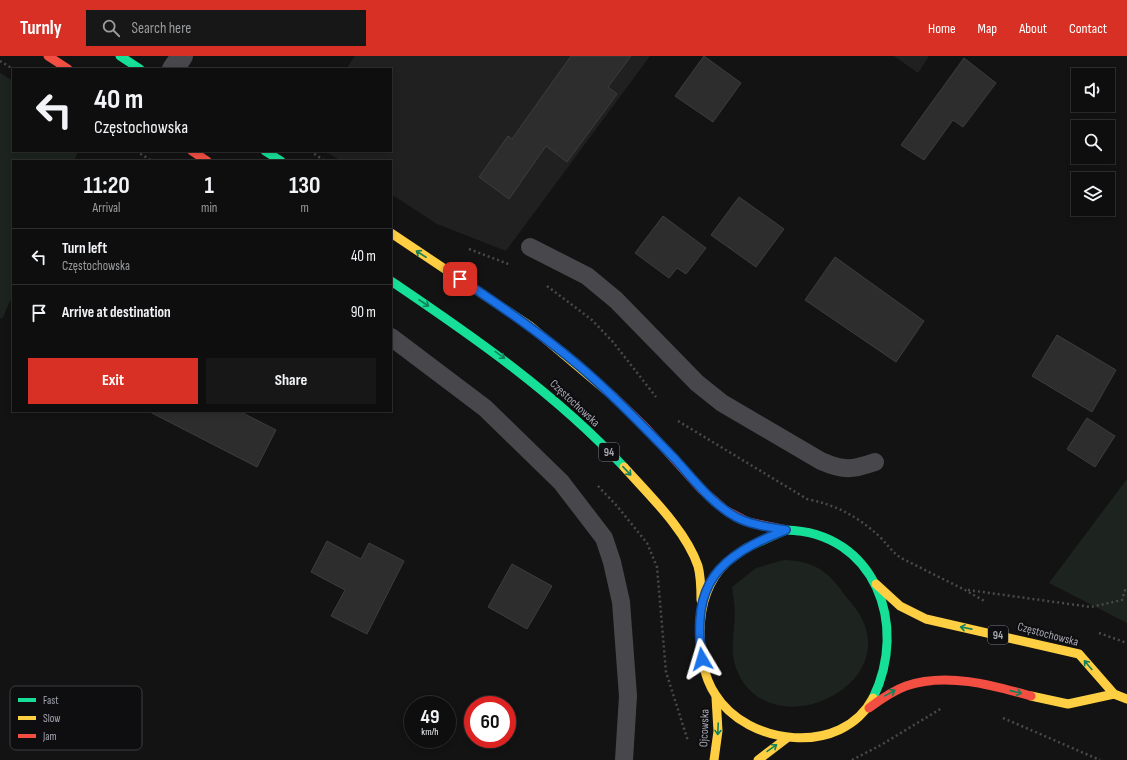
<!DOCTYPE html>
<html lang="en">
<head>
<meta charset="utf-8">
<style>
	body { margin:0; font-family:"Sofia Sans Condensed",sans-serif; background:#171717; color:#f1f3f6; height:100vh; display:flex; flex-direction:column; font-size:15px; white-space:nowrap }
	* { box-sizing:border-box; margin:0 }
	p { font-size:13px; color:#9b9c9e }
	.icon { flex:none; width:22px; height:22px; fill:none; stroke:currentColor; stroke-width:2; stroke-linecap:round; stroke-linejoin:round }
	.map { position:relative; flex:1; overflow:hidden }
	.side { position:absolute; left:12px; top:104px; width:380px; height:252px; display:flex; flex-direction:column; background:#0e0e0e; border-radius:0px; box-shadow:0 2px 6px #0003,0 0 0 1px #2e2e2e }
	.side>* { flex:none }
	.top-card { position:absolute; left:12px; top:12px; width:380px; height:84px; border-radius:0px; box-shadow:0 2px 6px #0003,0 0 0 1px #2e2e2e; background:#0e0e0e; color:#f1f3f6; overflow:hidden }
	.buttons { position:absolute; left:1071px; top:12px; display:grid; gap:8px }
	.buttons a { display:grid; place-items:center; width:44px; height:44px; border-radius:0px; background:#0e0e0e; box-shadow:0 2px 6px #0003,0 0 0 1px #2e2e2e; font-size:20px }
	.speed { position:absolute; left:404px; top:640px; display:flex; gap:8px; font-size:20px; font-weight:700; text-align:center }
	.speed>* { display:grid; place-content:center; width:52px; height:52px; border-radius:50%; background:#0e0e0e; box-shadow:0 2px 6px #0003,0 0 0 1px #2e2e2e; line-height:1 }
	.speed small { font-size:10px; font-weight:400 }
	.speed .limit { border:6px solid #d22; background:#fff; color:#111 }
	.pin { position:absolute; display:grid; place-items:center; width:34px; height:34px; color:#fff; margin:-17px; border-radius:8px; box-shadow:0 2px 6px #0006 }
	.me { position:absolute; width:44px; margin:-22px; rotate:353deg; stroke-linejoin:round; filter:drop-shadow(0 0 3px #0008) }
	.turn { display:flex; align-items:center; gap:14px; height:84px; padding:0 16px; font-size:18px }
	.turn .icon { width:52px; height:52px; stroke-width:2.5 }
	.turn b { display:block; font-size:28px; line-height:34px }
	.eta { display:flex; justify-content:space-evenly; align-items:center; height:68px; text-align:center }
	.eta b { font-size:24px; font-weight:700; line-height:28px }
	.button { display:flex; gap:8px; margin-top:auto; padding:8px 16px }
	.button a { flex:1; height:46px; border-radius:0px; background:#d93025; color:#fff; font-size:16px; font-weight:700; line-height:46px; text-align:center }
	.button a+a { background:#171717; color:#f1f3f6 }
	ul { padding:0; list-style:none }
	li { display:flex; align-items:center; gap:12px; height:56px; padding:0 16px; border-top:1px solid #2e2e2e }
	li div { flex:1 }
	li b { display:block; font-size:15px }
	li em { font-style:normal }
	header { display:flex; align-items:center; gap:24px; box-sizing:border-box; height:56px; padding:0 20px; background:#d93025; color:#fff }
	header strong { font-size:19px }
	nav { display:flex; gap:22px; margin-inline-start:auto; font-size:14px }
	.search { width:280px; height:36px; background:#171717; display:flex; align-items:center; gap:10px; box-sizing:border-box; padding:0 14px; border-radius:0px; color:#9b9c9e; font-size:15px }
	.map>svg:first-child { display:block }
</style>
</head>
<body>
<header>
<strong>Turnly</strong>
<div class="search"><svg class="icon" aria-label="search" viewBox="0 0 24 24"><circle cx="10" cy="10" r="6"/><path d="M15 15l6 6"/></svg>Search here</div>
<nav><a>Home</a><a>Map</a><a>About</a><a>Contact</a></nav>
</header>
<div class="map">
<svg width="1127" height="704" viewBox="0 0 1127 704">
	<rect width="100%" height="100%" fill="#131313"/>
	<g fill="#202021">
		<path d="M355,0H650L506,195L437,168L391,138V105H341L325,95H391V13H346Z"/>
		<path d="M894,0H929L918,17Z"/>
	</g>
	<g fill="#1d231e">
		<path d="M0,17L13,25V95H78L74,105H13V239L2,263L0,262Z"/>
		<path d="M1127,423V567L1049,527Z"/>
		<path d="M784,504C814,505 828,515 844,538C850,546 858,554 862,563C898,634 766,692 736,612C731,597 733,586 734,570C736,557 734,544 732,531L756,512Z"/>
	</g>
	<g fill="#2d2d2e" stroke="#3c3d3f">
		<path d="M571,0H631L608,31L617,38L567,106L546,90L509,143L479,121L508,80L512,83Z"/>
		<path d="M704,0L741,27L713,66L675,40Z"/>
		<path d="M964,2L996,27L963,71L953,64L924,104L901,89Z"/>
		<path d="M739,141L784,173L756,211L711,179Z"/>
		<path d="M663,160L706,192L686,218L677,212L669,222L635,197Z"/>
		<path d="M835,201L924,265L896,306L805,244Z"/>
		<path d="M1057,279L1116,314L1092,356L1032,320Z"/>
		<path d="M148,355H239L276,374L257,411Z"/>
		<path d="M1087,362L1115,380L1095,411L1067,393Z"/>
		<path d="M327,485L361,503L369,487L404,505L367,578L331,560L345,534L311,516Z"/>
		<path d="M512,508L552,530L527,573L488,551Z"/>
	</g>
	<g fill="none" stroke-linecap="round" stroke-linejoin="round">
		<g stroke="#494a4c" stroke-width="2.5" stroke-dasharray="2 3" stroke-linecap="butt">
			<path d="M0,5L13,13"/>
			<path d="M136,95L152,105"/>
			<path d="M310,95L325,105"/>
			<path d="M469,193L511,209"/>
			<path d="M547,230L592,264L613,286L656,341"/>
			<path d="M678,365L807,443C836,449 857,460 879,480C887,488 892,496 901,502L965,534L986,546"/>
			<path d="M598,430L617,450L647,487L657,511L666,616L688,685"/>
			<path d="M968,534L1091,551L1122,544L1126,531"/>
			<path d="M1099,577L1127,587"/>
			<path d="M1003,662L1100,704"/>
			<path d="M852,704L881,689L942,652"/>
		</g>
		<g stroke="#48484c" stroke-width="18">
			<path d="M530,191L587,220L616,244L697,327L722,347L821,405C844,415 852,414 875,406"/>
			<path d="M391,281L485,352L561,426L604,482L612,506L621,546L628,640L624,704"/>
		</g>
		<path stroke="#48484c" stroke-width="22" d="M173,13L182,0"/>
		<g stroke="#16e098" stroke-width="9">
			<path d="M120,0L140,13"/>
			<path d="M265,95L281,105"/>
			<path d="M391,225C474,281 556,338 624,411"/>
			<path d="M786,474C875,476 909,569 873,642"/>
			<path d="M727,506L746,492L786,474"/>
		</g>
		<g stroke="#ffcf43" stroke-width="9">
			<path d="M391,177L530,270L614,341"/>
			<path d="M624,411C649,439 686,474 698,510C701,521 701,533 701,544"/>
			<path d="M727,506C707,525 700,549 700,577C701,598 703,620 715,638C747,690 842,701 873,642"/>
			<path d="M876,528L900,550L926,563L1079,598L1114,638L1127,643"/>
			<path d="M1031,640L1068,648L1114,638"/>
			<path d="M714,704L718,675L716,641"/>
			<path d="M758,704L787,682"/>
		</g>
		<g stroke="#f24e42" stroke-width="9">
			<path d="M48,0L68,13"/>
			<path d="M192,95L207,105"/>
			<path d="M614,341L646,372L701,433L725,454L748,466L786,474"/>
			<path d="M869,652C881,643 892,635 906,630C946,616 992,629 1031,640"/>
		</g>
	</g>
	<defs><path id="oneway-shaft" d="M-6 0H5M1.5-3L5.5 0L1.5 3" fill="none" stroke-width="1.6" stroke-linecap="round" stroke-linejoin="round"/></defs>
	<g stroke="#12815a">
		<use href="#oneway-shaft" transform="translate(421 198) rotate(-147)"/>
		<use href="#oneway-shaft" transform="translate(424 247) rotate(33)"/>
		<use href="#oneway-shaft" transform="translate(500 299) rotate(36)"/>
		<use href="#oneway-shaft" transform="translate(627 415) rotate(47)"/>
		<use href="#oneway-shaft" transform="translate(966 572) rotate(-169)"/>
		<use href="#oneway-shaft" transform="translate(1088 609) rotate(-130)"/>
		<use href="#oneway-shaft" transform="translate(1016 636) rotate(13)"/>
		<use href="#oneway-shaft" transform="translate(890 637) rotate(-29)"/>
		<use href="#oneway-shaft" transform="translate(718 673) rotate(92)"/>
		<use href="#oneway-shaft" transform="translate(772 692) rotate(-35)"/>
	</g>
	<g fill="none" stroke-linecap="round" stroke-linejoin="round">
		<g stroke="#114b97" stroke-width="10">
			<path id="route" d="M460,223C506,253 552,285 593,322C622,348 648,375 675,403C693,423 712,448 736,461C751,469 769,471 786,474C718,500 691,527 702,603"/>
		</g>
		<use href="#route" stroke="#1a73e8" stroke-width="7"/>
	</g>
	<g text-anchor="middle" stroke-width="4" stroke-linejoin="round" paint-order="stroke">
		<g fill="#0e0d0f" stroke="#787a81" stroke-width="1">
			<rect x="599" y="387" width="20" height="18" rx="3"/>
			<rect x="988" y="570" width="20" height="18" rx="3"/>
		</g>
		<g font-size="11" font-weight="bold" fill="#a6a8b2">
			<text x="609" y="400">94</text>
			<text x="998" y="583">94</text>
		</g>
		<g font-size="12" fill="#a6a8b2" stroke="#0e0d0f">
			<text transform="translate(575 347) rotate(43)" y="4">Częstochowska</text>
			<text transform="translate(1048 578) rotate(15)" y="4">Częstochowska</text>
			<text transform="translate(704 672) rotate(-88)" y="4">Ojcowska</text>
		</g>
	</g>
	<rect x="10" y="630" width="132" height="64" rx="6" fill="#0e0d0f" stroke="#3c3c40" stroke-width="1"/>
	<rect x="18" y="642" width="18" height="4" fill="#16e098"/>
	<rect x="18" y="660" width="18" height="4" fill="#ffcf43"/>
	<rect x="18" y="678" width="18" height="4" fill="#f24e42"/>
	<g font-size="11" fill="#a6a8b2">
		<text x="43" y="648">Fast</text>
		<text x="43" y="666">Slow</text>
		<text x="43" y="684">Jam</text>
	</g>
</svg>
<div class="buttons">
<a><svg class="icon" aria-label="sound" viewBox="0 0 24 24"><path d="M4 9h4l5-4v14l-5-4H4zM17 9q2 3 0 6"/></svg></a>
<a><svg class="icon" aria-label="search" viewBox="0 0 24 24"><circle cx="10" cy="10" r="6"/><path d="M15 15l6 6"/></svg></a>
<a><svg class="icon" aria-label="layers" viewBox="0 0 24 24"><path d="M12 4l9 5-9 5-9-5zM3 14l9 5 9-5"/></svg></a>
</div>
<div class="speed"><div>49<small>km/h</small></div><div class="limit">60</div></div>
<div class="pin" style="left:460px;top:223px;background:#d93025"><svg class="icon" aria-label="arrive" viewBox="0 0 24 24"><path d="M6 21V4h12l-3 4 3 4H6"/></svg></div>
<svg class="me" style="left:702px;top:603px" viewBox="-20 -20 40 40"><path d="M0-17L14 15 0 8-14 15z" fill="#1a73e8" stroke="#fff" stroke-width="4"/></svg>
<div class="top-card">
<div class="turn"><svg class="icon" aria-label="left" viewBox="0 0 24 24"><path d="M17 20v-9H6M10 6l-5 5 5 5"/></svg><div><b>40 m</b>Częstochowska</div></div>
</div>
<section class="side">
<div class="eta">
<div><b>11:20</b><p>Arrival</p></div>
<div><b>1</b><p>min</p></div>
<div><b>130</b><p>m</p></div>
</div>
<ul>
<li><svg class="icon" aria-label="left" viewBox="0 0 24 24"><path d="M17 20v-9H6M10 6l-5 5 5 5"/></svg><div><b>Turn left</b><p>Częstochowska</p></div><em>40 m</em></li>
<li><svg class="icon" aria-label="arrive" viewBox="0 0 24 24"><path d="M6 21V4h12l-3 4 3 4H6"/></svg><div><b>Arrive at destination</b></div><em>90 m</em></li>
</ul>
<div class="button"><a>Exit</a><a>Share</a></div>
</section>
</div>
</body>
</html>
